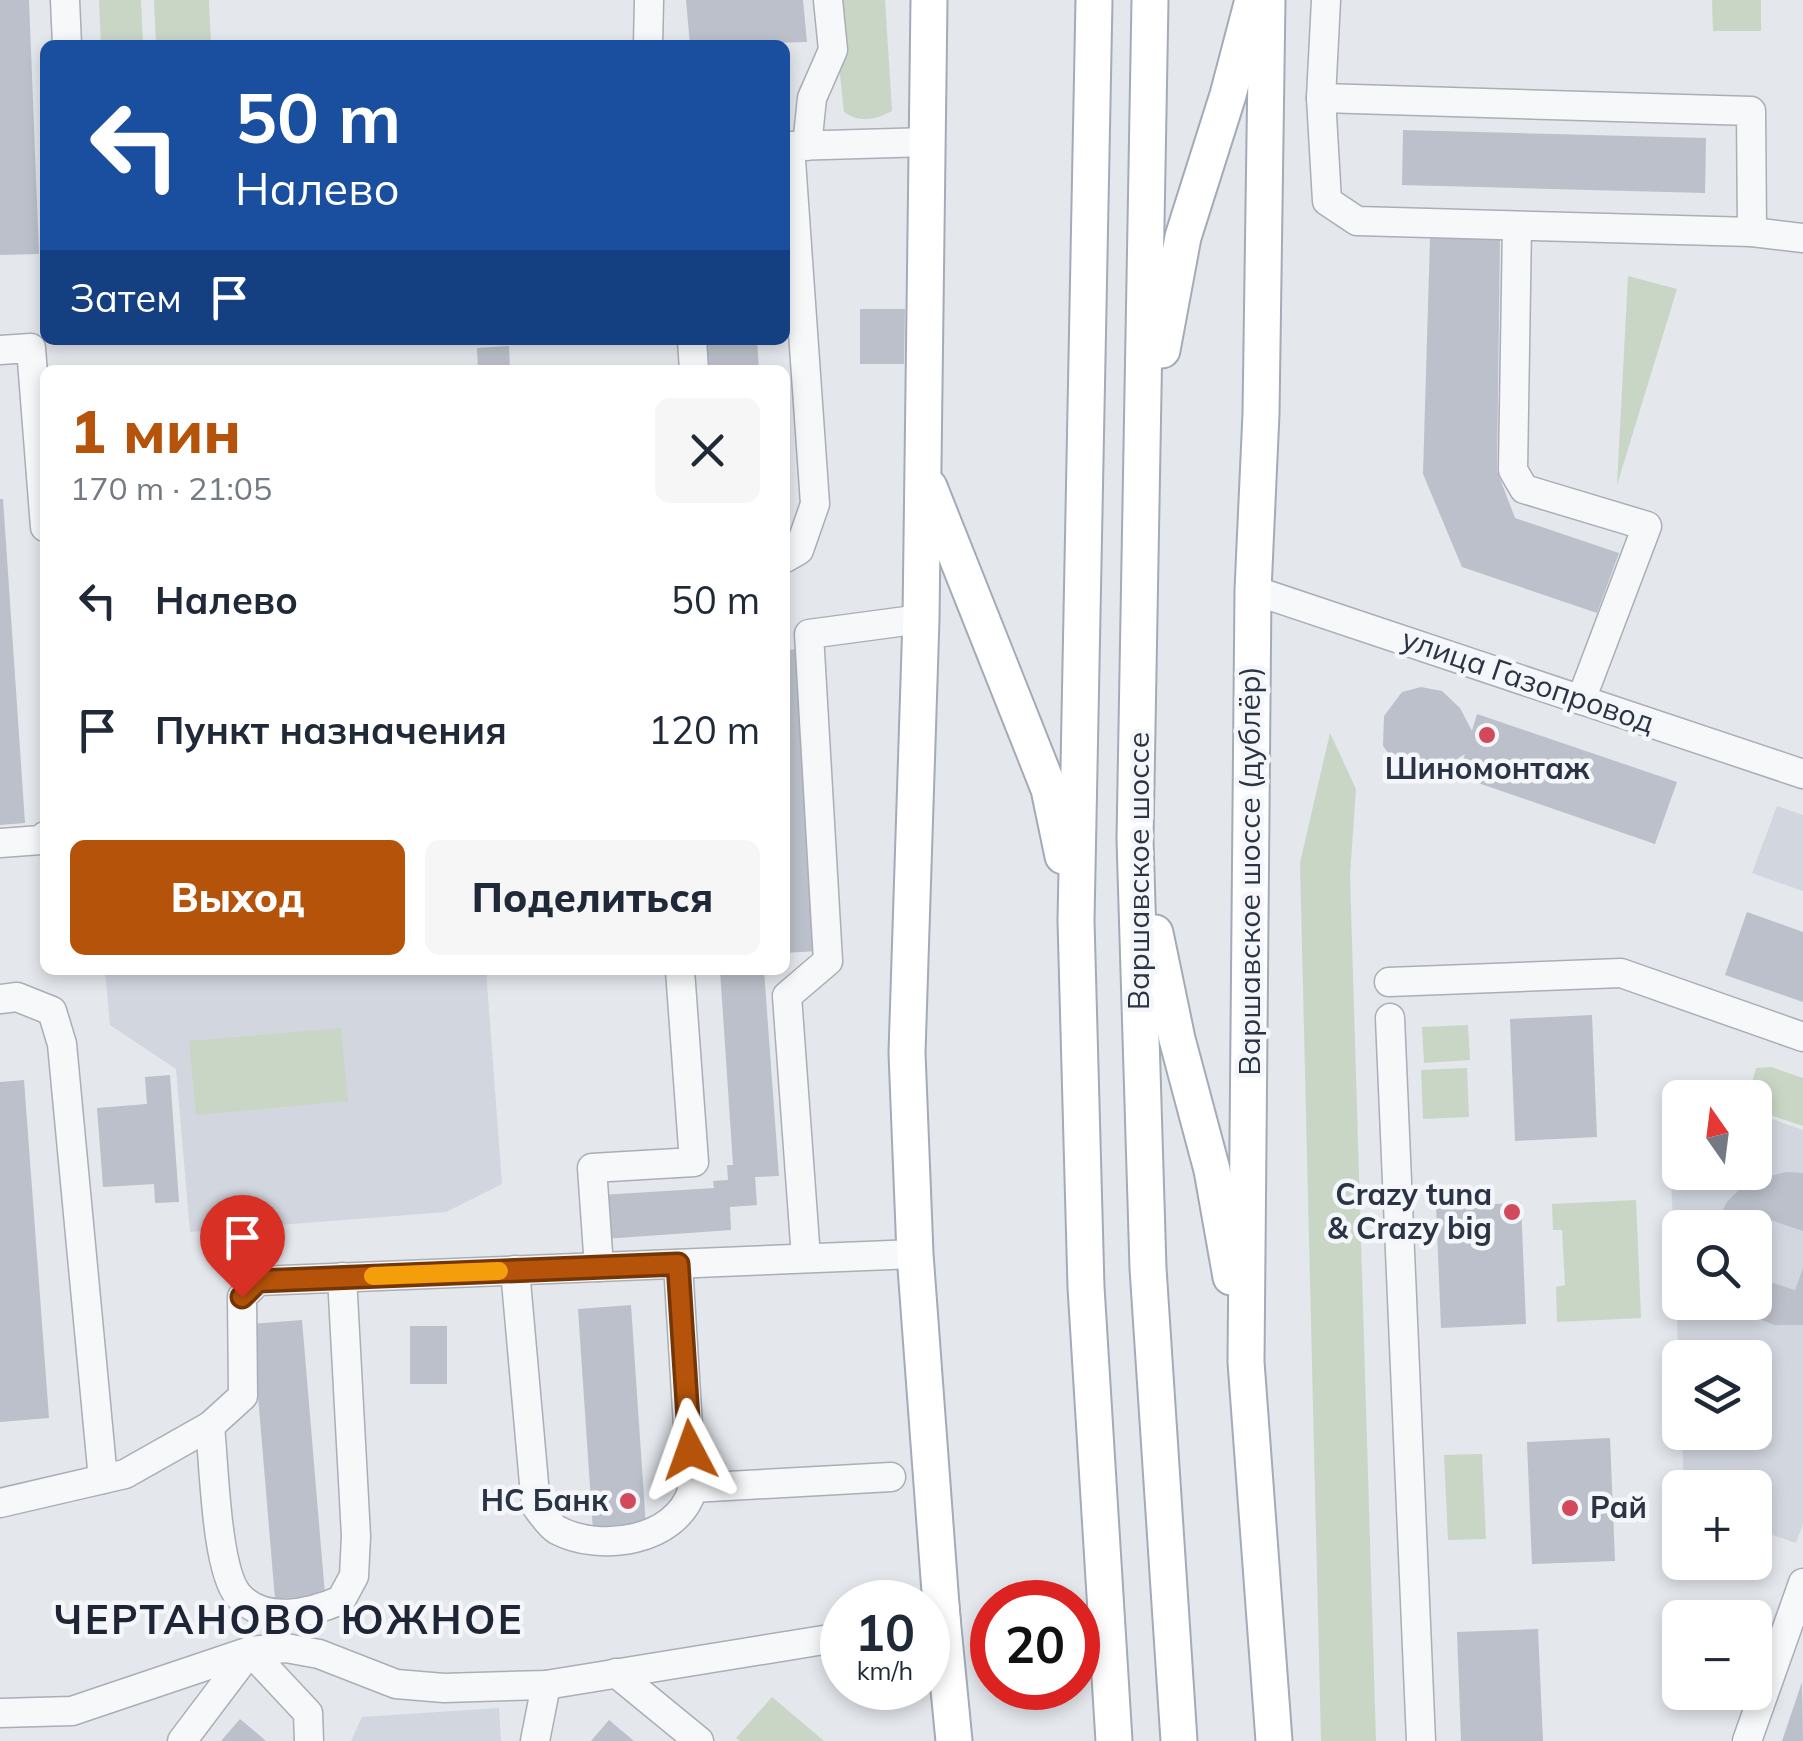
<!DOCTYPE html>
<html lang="ru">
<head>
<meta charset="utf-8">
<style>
	body { margin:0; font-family:Mulish,sans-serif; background:#f6f6f7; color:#1f2937; height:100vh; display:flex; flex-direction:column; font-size:38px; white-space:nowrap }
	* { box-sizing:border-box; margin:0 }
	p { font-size:32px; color:#747a83 }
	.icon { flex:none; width:55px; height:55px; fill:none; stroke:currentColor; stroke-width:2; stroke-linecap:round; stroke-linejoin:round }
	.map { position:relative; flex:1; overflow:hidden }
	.panel { position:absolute; left:40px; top:365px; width:750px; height:610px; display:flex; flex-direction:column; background:#fff; border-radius:15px; box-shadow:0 5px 15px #0003 }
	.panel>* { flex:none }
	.guide { position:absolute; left:40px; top:40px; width:750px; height:305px; border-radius:15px; box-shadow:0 5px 15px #0003; background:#1a4fa0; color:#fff; overflow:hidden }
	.needle { width:65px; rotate:346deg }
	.controls { position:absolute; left:1662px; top:1080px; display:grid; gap:20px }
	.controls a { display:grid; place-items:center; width:110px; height:110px; border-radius:15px; background:#fff; box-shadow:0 5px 15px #0003; font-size:50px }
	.speed { position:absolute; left:820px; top:1580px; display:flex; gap:20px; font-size:50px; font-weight:700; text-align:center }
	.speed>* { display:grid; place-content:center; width:130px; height:130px; border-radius:50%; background:#fff; box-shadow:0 5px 15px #0003; line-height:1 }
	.speed small { font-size:25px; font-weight:400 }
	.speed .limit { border:15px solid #d22; background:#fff; color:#111 }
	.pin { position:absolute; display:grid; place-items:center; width:85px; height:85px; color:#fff; margin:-102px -42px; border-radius:50% 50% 50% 0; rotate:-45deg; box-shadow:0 0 10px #0007 }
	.pin .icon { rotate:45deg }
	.me { position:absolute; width:110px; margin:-55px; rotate:356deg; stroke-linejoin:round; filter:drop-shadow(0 0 8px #0008) }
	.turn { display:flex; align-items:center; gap:35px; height:210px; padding:0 30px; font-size:45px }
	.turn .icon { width:130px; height:130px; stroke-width:2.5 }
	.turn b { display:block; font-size:70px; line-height:85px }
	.then { display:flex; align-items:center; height:95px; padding:0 30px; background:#0003; gap:20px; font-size:38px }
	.round { display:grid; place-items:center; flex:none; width:105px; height:105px; border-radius:15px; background:#f6f6f7 }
	.headline { display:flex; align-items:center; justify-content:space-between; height:170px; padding:0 30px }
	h1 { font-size:60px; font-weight:800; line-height:75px; color:#b45309 }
	.button { display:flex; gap:20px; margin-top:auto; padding:20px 30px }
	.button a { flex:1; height:115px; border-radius:15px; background:#b45309; color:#fff; font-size:40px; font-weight:800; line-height:115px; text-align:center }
	.button a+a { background:#f6f6f7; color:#1f2937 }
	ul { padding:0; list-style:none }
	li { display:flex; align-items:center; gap:30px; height:130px; padding:0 30px }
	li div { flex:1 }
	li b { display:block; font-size:38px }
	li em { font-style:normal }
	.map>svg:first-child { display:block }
</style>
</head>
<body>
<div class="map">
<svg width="1803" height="1741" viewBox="0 0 1803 1741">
	<rect width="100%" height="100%" fill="#e4e7ec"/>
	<g fill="#d2d6de" fill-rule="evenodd">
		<path d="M1777,806L1803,815V891L1752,873Z"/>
		<path d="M105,970H486L502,1184L446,1212L190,1232L176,1069L110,1025Z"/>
		<path d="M1755,1113L1803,1130V1524L1796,1543L1755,1529V1488L1684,1487L1682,1433L1755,1432V1358H1680V1393L1669,1129L1680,1119V1172H1755ZM1680,1228H1755V1302H1680Z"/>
		<path d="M499,1708L501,1741H351L362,1717Z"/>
	</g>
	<g fill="#c9d6c5">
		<path d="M99,0H141L143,45H101Z"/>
		<path d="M154,0H209L211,45H156Z"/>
		<path d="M832,0H885L892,111C875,120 860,123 844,112Z"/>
		<path d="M1712,0H1761V31H1713Z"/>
		<path d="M1628,276L1677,289L1617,485Z"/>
		<path d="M1330,733L1356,789L1350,875L1376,1741H1321L1300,863Z"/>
		<path d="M1468,1025L1470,1060L1424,1063L1422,1027Z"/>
		<path d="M341,1028L348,1101L196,1115L189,1041Z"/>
		<path d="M1771,1067L1803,1078V1126L1758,1111L1750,1091L1756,1068Z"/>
		<path d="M1467,1068L1469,1117L1423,1119L1421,1070Z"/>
		<path d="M1636,1200L1641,1318L1557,1322L1556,1287L1565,1285L1562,1230H1553L1552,1204Z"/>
		<path d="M1482,1454L1486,1539L1448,1540L1444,1455Z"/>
		<path d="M772,1697L824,1741H740L736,1738Z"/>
	</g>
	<g fill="#bbc0ca">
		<path d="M0,0H29L39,254L0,255Z"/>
		<path d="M686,0H803L807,42L690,45Z"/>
		<path d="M1403,130L1706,138L1705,193L1402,185Z"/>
		<path d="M1430,238L1500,239L1497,471L1515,518L1619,553L1597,613L1462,567L1423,474Z"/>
		<path d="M860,309H905L904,364H860Z"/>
		<path d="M701,340H757L759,370H716V365H708L707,353L701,354Z"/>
		<path d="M509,346L510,370H478L477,348Z"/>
		<path d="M0,499H3L25,823L0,825Z"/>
		<path d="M800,649L818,951L785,953V650Z"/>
		<path d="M1421,687L1442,691L1460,708L1472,731L1477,714L1677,782L1655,844L1458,776L1465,754L1439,770L1416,769L1395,762L1383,746L1384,716L1402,692Z"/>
		<path d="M1747,912L1803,932V1002L1725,975Z"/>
		<path d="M720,970H764L779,1176L755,1177L757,1205L730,1207L731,1230L604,1239L601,1195L714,1188L713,1181L728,1180L727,1165H733Z"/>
		<path d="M1592,1015L1597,1137L1515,1141L1510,1019Z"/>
		<path d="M170,1075L179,1202L155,1203L154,1184L103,1187L97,1108L147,1104L145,1077Z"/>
		<path d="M24,1080L49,1418L0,1422V1082Z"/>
		<path d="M1786,1172L1803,1173V1231L1764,1218L1756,1242L1755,1228H1715L1726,1203L1739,1190L1753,1180Z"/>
		<path d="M1521,1203L1526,1324L1441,1328L1436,1206Z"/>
		<path d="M1803,1268V1325H1774L1743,1312L1733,1302H1755V1277L1795,1290Z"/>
		<path d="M631,1305L646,1527L593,1531L578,1309Z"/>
		<path d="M302,1320L325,1595L275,1599L252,1324Z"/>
		<rect x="410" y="1326" width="37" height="58"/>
		<path d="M1610,1438L1615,1561L1532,1564L1527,1442Z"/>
		<path d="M1538,1629L1543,1741H1461L1457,1632Z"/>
		<path d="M1802,1682L1803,1741H1782Z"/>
		<path d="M240,1719L266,1741H221Z"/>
		<path d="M609,1720L634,1741H591Z"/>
	</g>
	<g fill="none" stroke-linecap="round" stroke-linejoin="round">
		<g stroke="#a9aeb7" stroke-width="31">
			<g id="minor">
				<path d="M65,0L67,45"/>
				<path d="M1326,0L1321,98L1327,201L1357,221L1752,232L1803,238"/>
				<path d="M648,45L649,0"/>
				<path d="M1321,98L1751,111L1752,232"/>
				<path d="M807,146L812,98L833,50L828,0"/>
				<path d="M1517,226L1513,470L1524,489L1647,526L1581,700"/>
				<path d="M692,340L694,370"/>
				<path d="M0,350L31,348L45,527"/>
				<path d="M785,558L799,550L815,504L790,146L929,142"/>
				<path d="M1253,590L1803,774"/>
				<path d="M0,843L41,840L45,836"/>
				<path d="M1389,982L1621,973L1803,1037"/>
				<path d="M0,999L17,997L52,1011L62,1044L103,1479"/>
				<path d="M1390,1018L1421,1741"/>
				<path d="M806,1258L787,996L828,961L809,634L921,619"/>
				<path d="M599,1267L592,1168L694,1162L680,970"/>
				<path d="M515,1270L536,1506C542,1514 549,1525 557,1530C601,1553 676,1541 692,1491L678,1264"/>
				<path d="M210,1426C214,1464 216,1569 238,1595C264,1625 311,1613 341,1600L354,1576L356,1536L342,1277"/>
				<path d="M692,1488L891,1477"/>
				<path d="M0,1503L125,1474L210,1426L243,1396L242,1297L258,1281L915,1254"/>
				<path d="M616,1673L699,1741"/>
				<path d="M0,1713L72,1711L250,1651L286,1648L319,1654L396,1684L444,1688L546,1685L842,1637"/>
				<path d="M182,1741L250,1651L308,1713L309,1741"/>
				<path d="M535,1741L546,1685"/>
				<path d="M1747,1741L1803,1583"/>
			</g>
		</g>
		<g stroke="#a3abb8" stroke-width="39">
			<g id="major">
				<path d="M929,0L921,619L907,1053L915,1254L942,1619"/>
				<path d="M1094,0L1076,921L1086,1287L1114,1741"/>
				<path d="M1150,0L1135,839L1148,1268L1179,1741"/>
				<path d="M1267,0L1261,414L1253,590L1246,1362L1274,1741"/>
				<path d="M1162,350L1183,237L1228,95L1253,0"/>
				<path d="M929,487L1049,789L1063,856"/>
				<path d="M1155,933L1177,1039L1212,1170L1231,1277"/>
				<path d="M940,1597L954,1741"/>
			</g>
		</g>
		<use href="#minor" stroke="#f7f8fa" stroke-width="28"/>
		<use href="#major" stroke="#fff" stroke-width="35"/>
	</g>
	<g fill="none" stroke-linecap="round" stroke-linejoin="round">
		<g stroke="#753606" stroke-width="25">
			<path id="route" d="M242,1297L258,1281L678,1264L690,1450"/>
		</g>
		<use href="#route" stroke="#b45309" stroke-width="18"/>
		<path stroke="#f59e0b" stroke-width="18" d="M373,1276L499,1271"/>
	</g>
	<g fill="#d1495b" stroke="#f4f6f9" stroke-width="4">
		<circle cx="1487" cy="735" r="10"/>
		<circle cx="1512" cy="1212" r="10"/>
		<circle cx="628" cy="1501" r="10"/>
		<circle cx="1570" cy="1508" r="10"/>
	</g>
	<g text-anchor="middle" stroke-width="9" stroke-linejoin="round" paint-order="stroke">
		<g font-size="30" fill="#2b3445" stroke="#f4f6f9">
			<text transform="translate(1528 681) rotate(19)" y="10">улица Газопровод</text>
			<text transform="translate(1139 871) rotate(-90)" y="10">Варшавское шоссе</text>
			<text transform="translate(1250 871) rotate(-90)" y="10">Варшавское шоссе (дублёр)</text>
		</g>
		<g font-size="30" font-weight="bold" fill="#2b3445" stroke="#f4f6f9" text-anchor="end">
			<text x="1487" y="779" text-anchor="middle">Шиномонтаж</text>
			<text x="1492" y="1205">Crazy tuna<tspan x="1492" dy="34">&amp; Crazy big</tspan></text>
			<text x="608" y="1511">НС Банк</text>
			<text x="1590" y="1518" text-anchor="start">Рай</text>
		</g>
		<g font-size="40" font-weight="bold" letter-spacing="2.5" fill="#1d2536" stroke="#f4f6f9">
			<text x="289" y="1634">ЧЕРТАНОВО ЮЖНОЕ</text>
		</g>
	</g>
</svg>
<div class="controls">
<a><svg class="needle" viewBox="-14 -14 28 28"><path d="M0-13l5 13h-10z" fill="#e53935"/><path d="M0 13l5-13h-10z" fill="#747a83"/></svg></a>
<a><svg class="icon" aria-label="search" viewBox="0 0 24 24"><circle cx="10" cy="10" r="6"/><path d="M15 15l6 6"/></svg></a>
<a><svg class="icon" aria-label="layers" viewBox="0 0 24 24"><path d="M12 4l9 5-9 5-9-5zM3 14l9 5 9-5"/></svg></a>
<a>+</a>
<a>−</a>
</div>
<div class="speed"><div>10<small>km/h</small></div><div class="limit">20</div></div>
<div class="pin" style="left:242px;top:1297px;background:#d93025"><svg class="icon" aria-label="arrive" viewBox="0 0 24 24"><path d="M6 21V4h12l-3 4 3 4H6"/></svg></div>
<svg class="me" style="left:690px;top:1450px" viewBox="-20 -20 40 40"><path d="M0-17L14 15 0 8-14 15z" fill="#b45309" stroke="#fff" stroke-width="4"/></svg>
<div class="guide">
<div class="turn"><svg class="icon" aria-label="left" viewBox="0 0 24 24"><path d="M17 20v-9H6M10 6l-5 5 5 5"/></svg><div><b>50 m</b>Налево</div></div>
<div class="then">Затем<svg class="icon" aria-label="arrive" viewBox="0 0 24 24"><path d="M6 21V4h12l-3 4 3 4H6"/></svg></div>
</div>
<section class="panel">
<div class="headline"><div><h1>1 мин</h1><p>170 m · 21:05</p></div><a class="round"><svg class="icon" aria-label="close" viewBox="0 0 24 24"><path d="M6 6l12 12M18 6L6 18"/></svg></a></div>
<ul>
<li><svg class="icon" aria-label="left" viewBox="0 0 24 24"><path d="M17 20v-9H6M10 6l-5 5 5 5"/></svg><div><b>Налево</b></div><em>50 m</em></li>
<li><svg class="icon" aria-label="arrive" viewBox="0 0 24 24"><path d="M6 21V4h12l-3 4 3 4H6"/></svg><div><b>Пункт назначения</b></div><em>120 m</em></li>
</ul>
<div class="button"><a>Выход</a><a>Поделиться</a></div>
</section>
</div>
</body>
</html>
